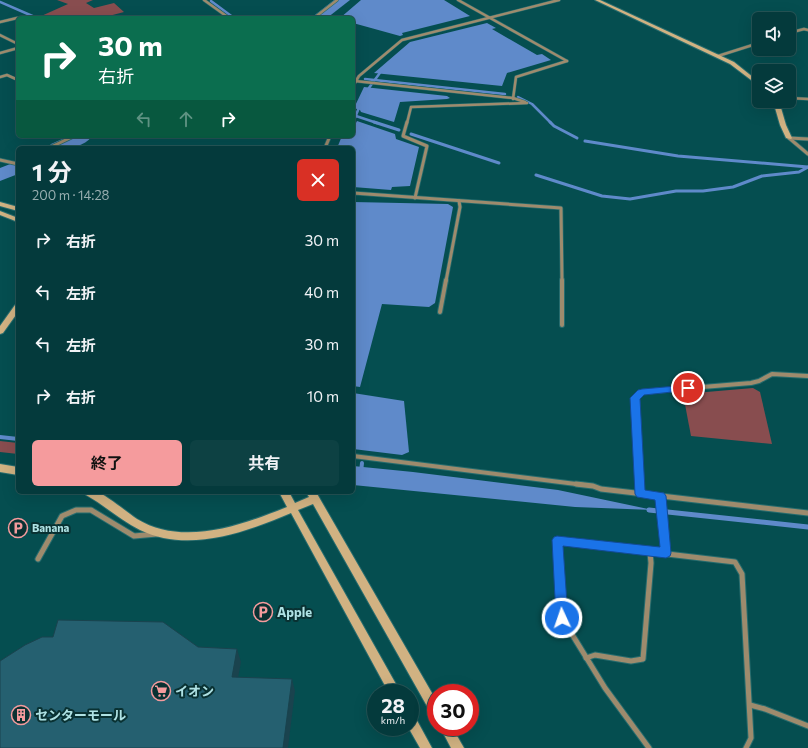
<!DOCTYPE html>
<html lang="ja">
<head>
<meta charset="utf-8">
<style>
	body { margin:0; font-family:Commissioner,"Noto Sans JP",sans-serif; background:#0d4143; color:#f1f3f6; height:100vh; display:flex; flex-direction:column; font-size:15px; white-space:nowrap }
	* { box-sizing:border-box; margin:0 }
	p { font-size:13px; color:#97adaf }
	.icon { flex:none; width:22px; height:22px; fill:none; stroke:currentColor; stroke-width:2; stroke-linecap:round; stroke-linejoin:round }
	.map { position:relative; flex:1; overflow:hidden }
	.drawer { position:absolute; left:16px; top:146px; width:339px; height:348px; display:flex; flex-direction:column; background:#043a3c; border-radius:6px; box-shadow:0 4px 16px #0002,0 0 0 1px #255456 }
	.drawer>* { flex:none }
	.guide { position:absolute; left:16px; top:16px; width:339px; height:122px; border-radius:6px; box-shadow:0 4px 16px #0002,0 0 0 1px #255456; background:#0b6e4f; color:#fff; overflow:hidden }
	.tools { position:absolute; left:752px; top:12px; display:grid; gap:8px }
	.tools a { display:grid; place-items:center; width:44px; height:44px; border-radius:6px; background:#043a3c; box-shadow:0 4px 16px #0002,0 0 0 1px #255456; font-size:20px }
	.speed { position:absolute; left:367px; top:684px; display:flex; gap:8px; font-size:20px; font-weight:700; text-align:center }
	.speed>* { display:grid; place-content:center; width:52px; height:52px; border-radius:50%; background:#043a3c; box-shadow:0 4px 16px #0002,0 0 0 1px #255456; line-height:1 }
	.speed small { font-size:10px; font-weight:400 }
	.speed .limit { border:6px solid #d22; background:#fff; color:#111 }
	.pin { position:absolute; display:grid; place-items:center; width:34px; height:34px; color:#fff; margin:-17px; border:2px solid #fff; border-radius:50%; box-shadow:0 1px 4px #0007 }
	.me { position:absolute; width:44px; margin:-22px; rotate:357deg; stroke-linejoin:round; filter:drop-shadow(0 0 3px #0008) }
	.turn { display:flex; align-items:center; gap:14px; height:84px; padding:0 16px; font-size:18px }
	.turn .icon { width:52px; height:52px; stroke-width:2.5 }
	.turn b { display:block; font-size:28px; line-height:34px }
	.lanes { display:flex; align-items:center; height:38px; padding:0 16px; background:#0003; justify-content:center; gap:20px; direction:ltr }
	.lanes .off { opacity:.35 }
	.round { display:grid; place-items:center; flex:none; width:42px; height:42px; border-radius:6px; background:#0d4143 }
	.overview { display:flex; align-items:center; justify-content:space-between; height:68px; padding:0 16px }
	h1 { font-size:24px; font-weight:700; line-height:30px }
	.button { display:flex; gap:8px; margin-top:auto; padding:8px 16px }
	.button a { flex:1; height:46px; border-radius:6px; background:#f59b9d; color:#111; font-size:16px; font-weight:700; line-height:46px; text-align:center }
	.button a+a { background:#0d4143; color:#f1f3f6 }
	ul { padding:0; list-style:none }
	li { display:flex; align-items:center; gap:12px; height:52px; padding:0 16px }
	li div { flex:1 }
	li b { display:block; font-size:15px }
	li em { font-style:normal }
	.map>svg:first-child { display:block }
</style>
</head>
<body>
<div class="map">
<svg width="808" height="748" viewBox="0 0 808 748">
	<rect width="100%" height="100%" fill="#054e50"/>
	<g fill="#884d4f">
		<path d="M57,0H93L86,3L94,8L114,3L124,12L105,17V18L102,17L96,18L39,17L68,4Z"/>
		<path d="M753,388L760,392L772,444L691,436L683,394Z"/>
		<path d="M0,441L18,443V454L0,452Z"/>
	</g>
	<g fill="#5f8aca">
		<path d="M361,0H444L470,16L402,33L403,35L400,36L353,23V18H340Z"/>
		<path d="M487,23L496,28L492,29L537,55L542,54L551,60L507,73L502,86L374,73L410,42Z"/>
		<path d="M364,87L447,96L450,98L447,99L400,102L394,122L361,112L360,110L354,108Z"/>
		<path d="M357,121L395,134L396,139L419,147L410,186L392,187L391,190L353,187V148H337L342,136H353V125H355Z"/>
		<path d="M353,202L448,204L453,207L435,303L429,307L382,304L360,387L353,386Z"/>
		<path d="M353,393L404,401L409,452L402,455L353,449Z"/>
		<path d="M353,466L413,472L558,490L653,510L575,507L353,485Z"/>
	</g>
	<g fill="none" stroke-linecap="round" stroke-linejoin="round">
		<g stroke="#5f8aca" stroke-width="2.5">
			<path d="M211,1L234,18"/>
			<path d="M0,2L37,18"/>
			<path d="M365,79L505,94"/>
			<path d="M366,92L382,70"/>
			<path d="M518,97L532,104L551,123"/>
			<path d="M353,115L377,123"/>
			<path d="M353,123L360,105"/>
		</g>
		<g stroke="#5f8aca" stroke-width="3">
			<path d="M374,122L399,130"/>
			<path d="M550,122L554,126L577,138"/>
			<path d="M353,124L354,122"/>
			<path d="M411,134L499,163"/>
			<path d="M585,141L678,156L808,167"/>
			<path d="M536,175L602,196L630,199L676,191H703L733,187L762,176L799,172L808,167"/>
		</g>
		<g stroke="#5f8aca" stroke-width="4">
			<path d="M0,437L18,439"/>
			<path d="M361,472L362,463"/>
		</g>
		<path stroke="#5f8aca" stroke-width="5" d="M649,510L808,527"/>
		<g fill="#5f8aca" fill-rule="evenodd">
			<path d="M334,0H350L327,18H311Z"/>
			<path d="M69,136H92C82,150 63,148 48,148L51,144Z"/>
			<path d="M18,161V174L0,181V168Z"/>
		</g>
		<g stroke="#276c6e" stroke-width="3.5">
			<g id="street-far3">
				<path d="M204,0L229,18"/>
				<path d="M458,0L567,61"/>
				<path d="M314,18L337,0"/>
				<path d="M0,22L17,18H27"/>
				<path d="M789,33L804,29L808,30"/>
				<path d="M0,35L18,44"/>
				<path d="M0,53L18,48"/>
				<path d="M718,56L759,43"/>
				<path d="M0,77L7,75L18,80"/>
				<path d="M355,81L513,98L525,102"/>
				<path d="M353,86L359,76L402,40L559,0"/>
				<path d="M789,98L808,99"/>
				<path d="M513,99L516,77L567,61"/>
				<path d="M407,123L411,107L527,103"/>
			</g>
		</g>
		<g stroke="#276c6e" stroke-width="4.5">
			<g id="street-far2">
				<path d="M407,122L403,136L427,146L415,198"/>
				<path d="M789,138L808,154"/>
				<path d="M789,138L808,139"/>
				<path d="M49,148L74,136"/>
				<path d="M325,148L330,136"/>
				<path d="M0,160L18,164"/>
				<path d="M353,193L561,208L562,281"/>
				<path d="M446,281L460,207L459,201"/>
			</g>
		</g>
		<g stroke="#276c6e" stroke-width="6">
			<g id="street-far1">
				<path d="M562,280V325"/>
				<path d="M440,312L446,280"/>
				<path d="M353,456L584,485"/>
				<path d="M640,485L635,398L642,392L751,383L759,381L772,374L808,376"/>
			</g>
		</g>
		<g stroke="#276c6e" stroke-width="7">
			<g id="street">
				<path d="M576,484L593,486L601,489L808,513"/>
				<path d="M639,484L640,494"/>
				<path d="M660,496L666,553"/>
				<path d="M38,559L62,516L76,510H91L134,536L157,534"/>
				<path d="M586,658L595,655L631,661L643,659L651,563L650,552"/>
				<path d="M750,705L765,709L808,726"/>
				<path d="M649,748L605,688L562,618L557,541L735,562L742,574L751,738L746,748"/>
			</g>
		</g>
		<g stroke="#276c6e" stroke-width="2">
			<g id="secondary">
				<path d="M595,0H600L734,62L759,82V86L730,64Z"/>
				<path d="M773,101H779L786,125L792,138L791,139L786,138L780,125Z"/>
				<path d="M0,202L18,207V211L0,206Z"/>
				<path d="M0,211L18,218V222L0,215Z"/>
				<path d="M15,305H18V312L3,333L0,334V326Z"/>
				<path d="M0,464L18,467V475L0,472Z"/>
				<path d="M84,492C88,492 93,491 97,492C105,494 128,513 137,519C183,547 242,525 287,507L279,492H289L295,503L309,497L306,492H316L436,700V717L432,715L313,504L298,510L401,693H389L291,513C244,533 188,553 140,530C120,520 104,505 86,495Z"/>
				<path d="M410,713L414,715L432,748H420L408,727H410Z"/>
				<path d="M440,727H452L464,748H451Z"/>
			</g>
		</g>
		<use href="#street-far3" stroke="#9e8b6d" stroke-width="2.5"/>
		<use href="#street-far2" stroke="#9e8b6d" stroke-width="3"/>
		<use href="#street-far1" stroke="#9e8b6d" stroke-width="4"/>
		<use href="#street" stroke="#9e8b6d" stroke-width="5"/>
		<use href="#secondary" fill="#d1b282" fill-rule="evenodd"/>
	</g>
	<g fill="#1a434e">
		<path d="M237,649L241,662L236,689L232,677Z"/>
		<path d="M292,679L295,691L288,748H283Z"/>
	</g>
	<path fill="#256070" stroke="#1a434e" d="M58,620L163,622L198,647L237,649L232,677L292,679L283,748H0V661L25,645L42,637H53Z"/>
	<path fill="#1a73e8" stroke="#114b97" d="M688,385L691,386L693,388L691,390L644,395L640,399L645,490L664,493L666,496L671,553L670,556L666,558L563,546L568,618L566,622L562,624L558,622L556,618L552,540L554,537L557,536L660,547L655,500L637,497L635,494L630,398L638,390L642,389Z"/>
	<defs>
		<g id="parking-ring" transform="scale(1)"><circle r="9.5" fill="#093132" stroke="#f59b9d" stroke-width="1.5"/><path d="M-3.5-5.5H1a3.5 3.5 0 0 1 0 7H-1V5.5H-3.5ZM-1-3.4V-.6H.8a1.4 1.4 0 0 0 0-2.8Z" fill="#f59b9d"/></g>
		<g id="supermarket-ring" transform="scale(1)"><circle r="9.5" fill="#093132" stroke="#f59b9d" stroke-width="1.5"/><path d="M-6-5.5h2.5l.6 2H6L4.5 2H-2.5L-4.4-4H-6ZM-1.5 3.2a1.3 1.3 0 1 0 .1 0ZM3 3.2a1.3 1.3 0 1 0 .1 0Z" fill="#f59b9d"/></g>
		<g id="building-ring" transform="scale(1)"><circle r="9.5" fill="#093132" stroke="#f59b9d" stroke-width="1.5"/><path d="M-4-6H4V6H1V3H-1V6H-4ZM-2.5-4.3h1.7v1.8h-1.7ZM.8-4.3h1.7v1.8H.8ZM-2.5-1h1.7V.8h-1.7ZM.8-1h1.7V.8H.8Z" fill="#f59b9d"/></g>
	</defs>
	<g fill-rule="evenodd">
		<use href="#parking-ring" x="18" y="528"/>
		<use href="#parking-ring" x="263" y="612"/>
		<use href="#supermarket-ring" x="161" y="691"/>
		<use href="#building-ring" x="21" y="715"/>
	</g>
	<g text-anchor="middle" stroke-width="4" stroke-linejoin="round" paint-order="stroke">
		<g font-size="11" font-weight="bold" fill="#afe2e4" stroke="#093132" text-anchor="start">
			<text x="32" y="532">Banana</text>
		</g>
		<g font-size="13" font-weight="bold" fill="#afe2e4" stroke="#093132" text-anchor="start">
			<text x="277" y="617">Apple</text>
			<text x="175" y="696">イオン</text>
			<text x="35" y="720">センターモール</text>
		</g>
	</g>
</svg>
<div class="tools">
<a><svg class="icon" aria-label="sound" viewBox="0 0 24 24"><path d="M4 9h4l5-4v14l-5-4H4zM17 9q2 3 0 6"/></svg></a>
<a><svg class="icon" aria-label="layers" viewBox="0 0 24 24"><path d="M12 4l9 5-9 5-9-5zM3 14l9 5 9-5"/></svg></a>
</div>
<div class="speed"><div>28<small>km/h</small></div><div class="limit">30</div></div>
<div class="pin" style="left:688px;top:388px;background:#d93025"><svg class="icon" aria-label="arrive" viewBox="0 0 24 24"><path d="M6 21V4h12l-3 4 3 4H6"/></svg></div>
<svg class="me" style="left:562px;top:618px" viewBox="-20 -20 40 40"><circle r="17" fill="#1a73e8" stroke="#fff" stroke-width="3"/><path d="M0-11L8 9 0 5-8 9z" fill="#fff"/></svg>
<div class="guide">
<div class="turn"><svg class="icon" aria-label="right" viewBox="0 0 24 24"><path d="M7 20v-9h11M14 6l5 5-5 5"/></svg><div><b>30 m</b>右折</div></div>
<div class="lanes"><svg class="icon off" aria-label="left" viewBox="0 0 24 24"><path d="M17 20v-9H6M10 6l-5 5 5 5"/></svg><svg class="icon off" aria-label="ahead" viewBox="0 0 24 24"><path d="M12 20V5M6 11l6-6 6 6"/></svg><svg class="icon" aria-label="right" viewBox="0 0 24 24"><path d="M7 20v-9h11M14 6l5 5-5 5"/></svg></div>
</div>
<section class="drawer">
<div class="overview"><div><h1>1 分</h1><p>200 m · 14:28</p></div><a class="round" style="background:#d93025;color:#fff"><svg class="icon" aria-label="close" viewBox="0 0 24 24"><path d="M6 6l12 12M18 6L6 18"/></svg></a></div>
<ul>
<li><svg class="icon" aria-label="right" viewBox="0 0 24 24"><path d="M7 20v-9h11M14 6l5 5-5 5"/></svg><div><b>右折</b></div><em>30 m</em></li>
<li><svg class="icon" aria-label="left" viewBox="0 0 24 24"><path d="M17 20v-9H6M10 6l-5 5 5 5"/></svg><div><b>左折</b></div><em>40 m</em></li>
<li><svg class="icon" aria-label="left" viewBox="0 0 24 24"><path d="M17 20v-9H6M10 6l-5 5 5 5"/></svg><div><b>左折</b></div><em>30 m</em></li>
<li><svg class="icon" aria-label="right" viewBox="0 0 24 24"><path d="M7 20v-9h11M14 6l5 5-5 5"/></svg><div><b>右折</b></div><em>10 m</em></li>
</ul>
<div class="button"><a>終了</a><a>共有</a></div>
</section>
</div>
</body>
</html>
